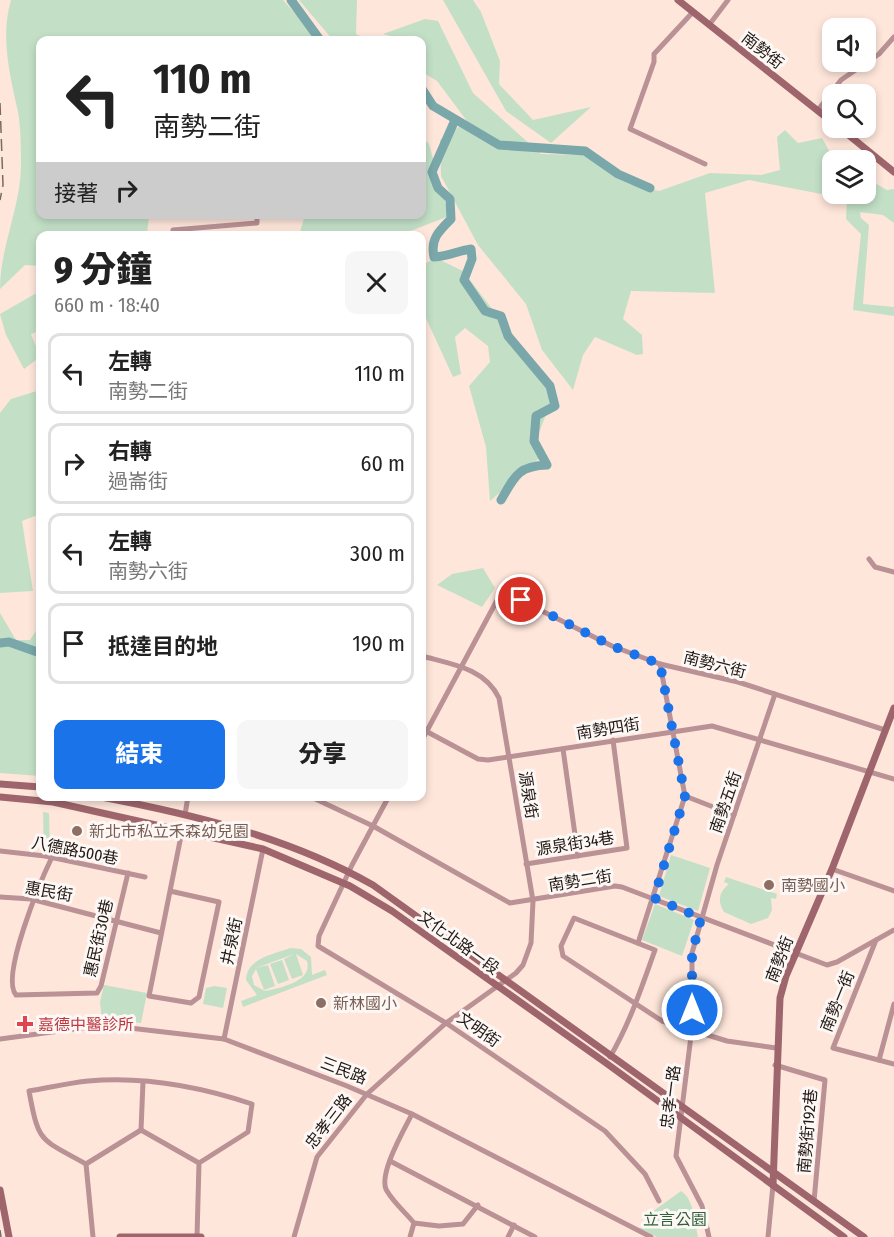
<!DOCTYPE html>
<html lang="zh-TW">
<head>
<meta charset="utf-8">
<style>
	body { margin:0; font-family:"Fira Sans Condensed","Noto Sans TC",sans-serif; background:#f6f6f6; color:#222; height:100vh; display:flex; flex-direction:column; font-size:22px; white-space:nowrap }
	* { box-sizing:border-box; margin:0 }
	p { font-size:20px; color:#767676 }
	.icon { flex:none; width:33px; height:33px; fill:none; stroke:currentColor; stroke-width:2; stroke-linecap:round; stroke-linejoin:round }
	.map { position:relative; flex:1; overflow:hidden }
	.details { position:absolute; left:36px; top:231px; width:390px; height:570px; display:flex; flex-direction:column; background:#fff; border-radius:12px; box-shadow:0 3px 9px #0003 }
	.details>* { flex:none }
	.top-card { position:absolute; left:36px; top:36px; width:390px; height:183px; border-radius:12px; box-shadow:0 3px 9px #0003; background:#fff; color:#222; overflow:hidden }
	.controls { position:absolute; left:822px; top:18px; display:grid; gap:12px }
	.controls a { display:grid; place-items:center; width:54px; height:54px; border-radius:12px; background:#fff; box-shadow:0 3px 9px #0003; font-size:30px }
	.pin { position:absolute; display:grid; place-items:center; width:51px; height:51px; color:#fff; margin:-26px; border:3px solid #fff; border-radius:50%; box-shadow:0 2px 6px #0007 }
	.me { position:absolute; width:66px; margin:-33px; rotate:0deg; stroke-linejoin:round; filter:drop-shadow(0 0 4px #0008) }
	.turn { display:flex; align-items:center; gap:21px; height:126px; padding:0 18px; font-size:27px }
	.turn .icon { width:78px; height:78px; stroke-width:2.5 }
	.turn b { display:block; font-size:42px; line-height:51px }
	.then { display:flex; align-items:center; height:57px; padding:0 18px; background:#0003; gap:12px; font-size:22px }
	.round { display:grid; place-items:center; flex:none; width:63px; height:63px; border-radius:12px; background:#f6f6f6 }
	.summary { display:flex; align-items:center; justify-content:space-between; height:102px; padding:0 18px }
	h1 { font-size:36px; font-weight:800; line-height:45px }
	.cta { display:flex; gap:12px; margin-top:auto; padding:12px 18px }
	.cta a { flex:1; height:69px; border-radius:12px; background:#1a73e8; color:#fff; font-size:24px; font-weight:800; line-height:69px; text-align:center }
	.cta a+a { background:#f6f6f6; color:#222 }
	ul { padding:0; list-style:none }
	li { display:flex; align-items:center; gap:18px; height:81px; margin:0 12px 9px; padding:0 6px; border:3px solid #e0e0e0; border-radius:12px }
	li div { flex:1 }
	li b { display:block; font-size:22px }
	li em { font-style:normal }
	.map>svg:first-child { display:block }
</style>
</head>
<body>
<div class="map">
<svg width="894" height="1237" viewBox="0 0 894 1237">
	<rect width="100%" height="100%" fill="#fee6da"/>
	<g fill="#c3e0c7" fill-rule="evenodd">
		<path d="M11,0H283L319,40H40V214L149,215L147,235L40,236V266L25,265L0,289C0,247 20,209 21,167C21,150 21,129 18,112C10,75 0,37 11,0Z"/>
		<path d="M299,0H357L356,34L368,40H333Z"/>
		<path d="M443,0H473L481,12L500,61L499,84L533,120L591,107L551,143L506,111Z"/>
		<path d="M425,19L438,21L473,93L541,154L584,155L630,184L659,191L710,173L761,175L780,170L777,137L785,130L798,143L822,138L832,156L838,160H832V194H866V178L887,190L894,189V223L883,215L860,212L861,218L869,225L863,304L894,307V316L853,310L861,234L846,219L847,199L749,180L705,193L715,293L631,291L623,319L642,335L643,354L637,355L595,337L583,355L573,390L542,350L526,304L478,245L441,176L440,140L467,121L437,81L422,72V40H404L383,34Z"/>
		<path d="M422,136L429,144L449,216L408,232V235H299L305,215L422,214Z"/>
		<path d="M436,258L463,271L545,378L550,404L537,438L543,455L490,501L486,447L469,386L490,362L488,346L465,328L455,337L461,374L453,377L425,316L422,315V265Z"/>
		<path d="M40,291V331L31,334L40,357L24,369L6,335L0,314Z"/>
		<path d="M40,390V514L22,521L33,591L0,593V413L11,399Z"/>
		<path d="M483,568L495,588L482,607L437,585L452,574Z"/>
		<path d="M0,613L16,640H30L40,625V776L0,773Z"/>
		<path d="M43,812L49,813L50,854L44,853Z"/>
		<path d="M671,855L710,868L698,911L659,896Z"/>
		<path d="M726,877L777,894L776,899L771,898L772,910L768,918L751,924L724,912C717,901 719,892 729,884L724,882Z"/>
		<path d="M655,904L694,920L682,956L642,940Z"/>
		<path d="M290,948L301,949L311,957L312,975L325,970L327,975L243,1007L241,1001L257,995L246,980C247,958 272,955 290,948ZM294,954L284,959L292,979L303,975L296,954L307,961C313,981 281,988 265,991L254,985L252,976L256,969L264,990L275,986L268,965L256,968Z"/>
		<path d="M282,960L289,980L278,984L270,964Z"/>
		<path d="M104,985L147,993L141,1023L102,1021L100,1002Z"/>
		<path d="M214,986L227,988L223,1008L203,1004L206,988Z"/>
		<path d="M681,1191C694,1199 695,1223 698,1237H657L640,1229L652,1212Z"/>
	</g>
	<g fill="none" stroke-linecap="round" stroke-linejoin="round">
		<g stroke="#79a7aa" stroke-width="9">
			<path d="M291,0L320,40"/>
			<path d="M422,89L433,106L499,145L585,151L618,174L650,188"/>
			<path d="M455,120L432,172L438,188L450,199L451,219C439,231 430,239 434,257C451,256 456,251 471,249L472,259L464,280L485,311L501,316L508,336L550,386L555,406L536,416L534,441L547,465C518,466 515,476 501,500"/>
			<path d="M0,643L9,642L40,653"/>
		</g>
		<g stroke="#ba9195" stroke-width="5">
			<path d="M693,12L654,54V62L630,129L705,164"/>
			<path d="M709,25L728,0"/>
			<path d="M818,110L841,80L879,54L894,37"/>
			<path d="M174,236L173,230L257,223V214"/>
			<path d="M869,559L875,567L894,572"/>
			<path d="M422,729L478,759L488,760L712,726L894,779"/>
			<path d="M422,740L502,591L612,646L660,664L738,682L885,730"/>
			<path d="M563,749L578,856"/>
			<path d="M309,796L373,826L510,903L615,886L622,887L827,965L837,962L894,930"/>
			<path d="M389,796L352,865L319,936L318,946L446,1023L605,1131L645,1174L659,1201"/>
			<path d="M685,796L734,815"/>
			<path d="M185,815L188,796"/>
			<path d="M0,851L45,856L145,877"/>
			<path d="M52,857C41,880 0,977 16,995L97,993L101,986L128,873"/>
			<path d="M526,864L627,848L613,740"/>
			<path d="M832,869L894,891"/>
			<path d="M170,891L219,902L199,997L191,1003L149,996L182,831"/>
			<path d="M0,897L31,899L161,933"/>
			<path d="M876,940L833,1048L894,1064"/>
			<path d="M638,943L685,796L660,664"/>
			<path d="M0,1039L104,1025L224,1039L347,1086L412,1114L651,1237"/>
			<path d="M224,1039L263,849"/>
			<path d="M610,1057C630,1023 642,986 655,950L574,918L561,946L563,956L662,1021L727,1041L776,1048"/>
			<path d="M879,1060L894,1004"/>
			<path d="M775,1065L825,1080L814,1201"/>
			<path d="M412,1114C404,1130 377,1176 387,1191C394,1203 406,1213 414,1223L439,1226L463,1224L478,1205"/>
			<path d="M141,1130L143,1082"/>
			<path d="M390,1161L535,1237"/>
			<path d="M86,1164L93,1237"/>
			<path d="M197,1237L199,1163L248,1132L252,1104C201,1087 143,1076 88,1081C68,1083 48,1088 29,1091C39,1145 40,1138 86,1164L141,1130L199,1163"/>
			<path d="M294,1237L317,1157L367,1094L446,1023L516,973L523,965L531,943L533,901L499,698C485,668 451,664 422,656"/>
			<path d="M410,1237L414,1223"/>
			<path d="M508,1237L514,1225"/>
			<path d="M709,1237L702,1206L676,1156L692,1028V953L717,865L775,694"/>
			<path d="M768,1237L773,1185"/>
		</g>
		<g stroke="#9e656c" stroke-width="7">
			<path d="M678,0L832,122"/>
			<path d="M840,128L894,172"/>
			<path d="M0,784L40,787"/>
			<path d="M96,796C192,814 288,837 373,885L864,1237"/>
			<path d="M0,797L53,802L263,849L350,886L392,911L606,1063L844,1237"/>
			<path d="M773,1185L780,998L786,976L832,869L894,708"/>
			<path d="M0,1190L9,1237"/>
			<path d="M120,1237H201"/>
		</g>
		<g stroke="#796a63" stroke-width="1.5" stroke-dasharray="12 6" stroke-linecap="butt">
			<path d="M0,103L3,185L0,200"/>
			<path d="M0,1230L1,1237"/>
		</g>
	</g>
	<g fill="none" stroke-linecap="round" stroke-linejoin="round">
		<path stroke="#1a73e8" stroke-width="10" stroke-dasharray="0 18" d="M521,600L612,646L660,664L685,796L654,898L701,918L692,954V1010"/>
	</g>
	<g fill="#8d6e63" stroke="#fdf8f5" stroke-width="2">
		<circle cx="77" cy="831" r="6"/>
		<circle cx="769" cy="885" r="6"/>
		<circle cx="321" cy="1003" r="6"/>
	</g>
	<path fill="#e0444e" stroke="#fdf8f5" stroke-width="2" d="M22 1015h6v6h6v6h-6v6h-6v-6h-6v-6h6z"/>
	<g text-anchor="middle" stroke-width="6" stroke-linejoin="round" paint-order="stroke">
		<g font-size="16" fill="#201814" stroke="#fdf8f5">
			<text transform="translate(763 50) rotate(38)" y="6">南勢街</text>
			<text transform="translate(715 664) rotate(14)" y="6">南勢六街</text>
			<text transform="translate(608 728) rotate(-9)" y="6">南勢四街</text>
			<text transform="translate(529 795) rotate(81)" y="6">源泉街</text>
			<text transform="translate(725 802) rotate(-71)" y="6">南勢五街</text>
			<text transform="translate(575 843) rotate(-9)" y="6">源泉街34巷</text>
			<text transform="translate(75 850) rotate(11)" y="6">八德路500巷</text>
			<text transform="translate(580 880) rotate(-9)" y="6">南勢二街</text>
			<text transform="translate(49 891) rotate(10)" y="6">惠民街</text>
			<text transform="translate(98 938) rotate(-77)" y="6">惠民街30巷</text>
			<text transform="translate(231 941) rotate(-78)" y="6">井泉街</text>
			<text transform="translate(459 942) rotate(36)" y="6">文化北路一段</text>
			<text transform="translate(779 959) rotate(-69)" y="6">南勢街</text>
			<text transform="translate(837 1001) rotate(-68)" y="6">南勢一街</text>
			<text transform="translate(479 1029) rotate(35)" y="6">文明街</text>
			<text transform="translate(344 1070) rotate(21)" y="6">三民路</text>
			<text transform="translate(670 1097) rotate(-83)" y="6">忠孝一路</text>
			<text transform="translate(328 1121) rotate(-52)" y="6">忠孝三路</text>
			<text transform="translate(807 1131) rotate(-85)" y="6">南勢街192巷</text>
		</g>
		<g font-size="16" fill="#785e54" stroke="#fdf8f5" text-anchor="start">
			<text x="89" y="837">新北市私立禾森幼兒園</text>
			<text x="781" y="891">南勢國小</text>
			<text x="333" y="1009">新林國小</text>
		</g>
		<g font-size="16" fill="#be3a42" stroke="#fdf8f5" text-anchor="start">
			<text x="38" y="1030">嘉德中醫診所</text>
		</g>
		<g font-size="16" fill="#32603a" stroke="#fdf8f5">
			<text x="675" y="1225">立言公園</text>
		</g>
	</g>
</svg>
<div class="controls">
<a><svg class="icon" aria-label="sound" viewBox="0 0 24 24"><path d="M4 9h4l5-4v14l-5-4H4zM17 9q2 3 0 6"/></svg></a>
<a><svg class="icon" aria-label="search" viewBox="0 0 24 24"><circle cx="10" cy="10" r="6"/><path d="M15 15l6 6"/></svg></a>
<a><svg class="icon" aria-label="layers" viewBox="0 0 24 24"><path d="M12 4l9 5-9 5-9-5zM3 14l9 5 9-5"/></svg></a>
</div>
<div class="pin" style="left:521px;top:600px;background:#d93025"><svg class="icon" aria-label="arrive" viewBox="0 0 24 24"><path d="M6 21V4h12l-3 4 3 4H6"/></svg></div>
<svg class="me" style="left:692px;top:1010px" viewBox="-20 -20 40 40"><circle r="17" fill="#1a73e8" stroke="#fff" stroke-width="3"/><path d="M0-11L8 9 0 5-8 9z" fill="#fff"/></svg>
<div class="top-card">
<div class="turn"><svg class="icon" aria-label="left" viewBox="0 0 24 24"><path d="M17 20v-9H6M10 6l-5 5 5 5"/></svg><div><b>110 m</b>南勢二街</div></div>
<div class="then">接著<svg class="icon" aria-label="right" viewBox="0 0 24 24"><path d="M7 20v-9h11M14 6l5 5-5 5"/></svg></div>
</div>
<section class="details">
<div class="summary"><div><h1>9 分鐘</h1><p>660 m · 18:40</p></div><a class="round"><svg class="icon" aria-label="close" viewBox="0 0 24 24"><path d="M6 6l12 12M18 6L6 18"/></svg></a></div>
<ul>
<li><svg class="icon" aria-label="left" viewBox="0 0 24 24"><path d="M17 20v-9H6M10 6l-5 5 5 5"/></svg><div><b>左轉</b><p>南勢二街</p></div><em>110 m</em></li>
<li><svg class="icon" aria-label="right" viewBox="0 0 24 24"><path d="M7 20v-9h11M14 6l5 5-5 5"/></svg><div><b>右轉</b><p>過崙街</p></div><em>60 m</em></li>
<li><svg class="icon" aria-label="left" viewBox="0 0 24 24"><path d="M17 20v-9H6M10 6l-5 5 5 5"/></svg><div><b>左轉</b><p>南勢六街</p></div><em>300 m</em></li>
<li><svg class="icon" aria-label="arrive" viewBox="0 0 24 24"><path d="M6 21V4h12l-3 4 3 4H6"/></svg><div><b>抵達目的地</b></div><em>190 m</em></li>
</ul>
<div class="cta"><a>結束</a><a>分享</a></div>
</section>
</div>
</body>
</html>
